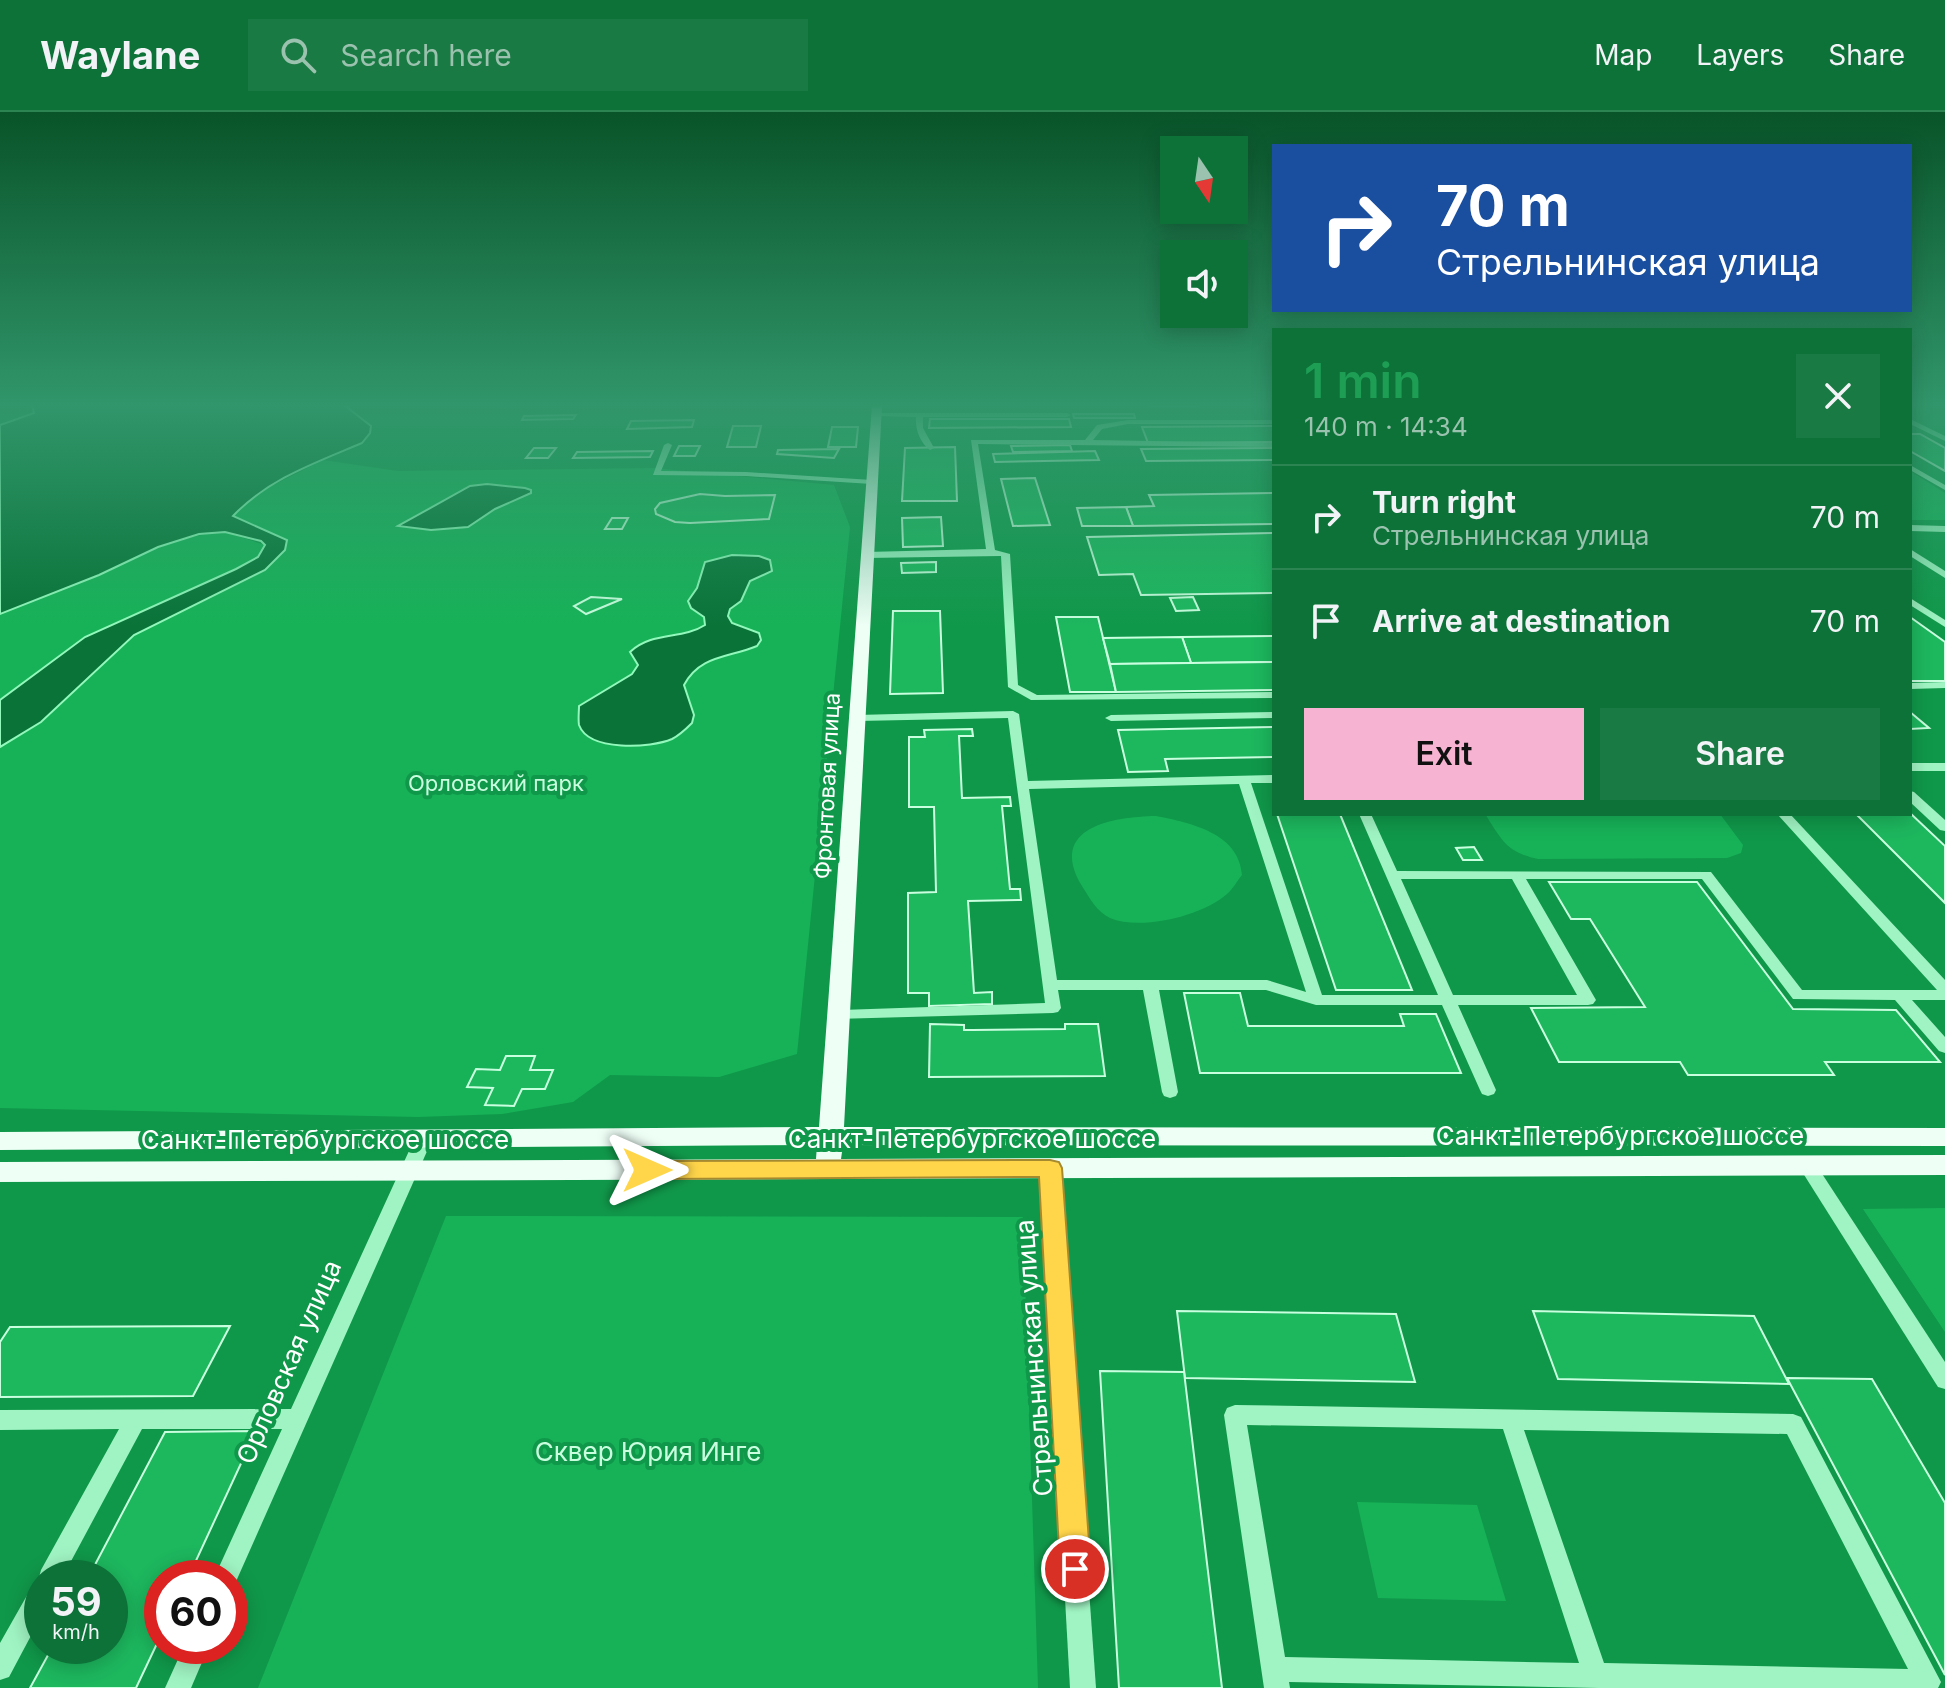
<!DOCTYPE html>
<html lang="en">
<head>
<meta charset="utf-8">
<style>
	body { margin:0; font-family:Inter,sans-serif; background:#1a7a43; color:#f1f3f6; height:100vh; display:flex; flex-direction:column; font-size:30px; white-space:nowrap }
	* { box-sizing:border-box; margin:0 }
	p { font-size:26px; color:#9ac2ae }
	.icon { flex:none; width:44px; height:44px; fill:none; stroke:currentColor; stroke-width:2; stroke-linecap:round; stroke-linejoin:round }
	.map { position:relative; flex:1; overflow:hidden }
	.side { position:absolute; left:1272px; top:216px; width:640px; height:488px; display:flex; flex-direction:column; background:#0c7238; border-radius:0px; box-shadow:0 4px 20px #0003 }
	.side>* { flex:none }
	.top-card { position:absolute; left:1272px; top:32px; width:640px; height:168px; border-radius:0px; box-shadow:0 4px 20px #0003; background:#1a4fa0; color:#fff; overflow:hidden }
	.needle { width:52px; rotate:167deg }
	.controls { position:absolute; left:1160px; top:24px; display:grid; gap:16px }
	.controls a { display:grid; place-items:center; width:88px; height:88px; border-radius:0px; background:#0c7238; box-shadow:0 4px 20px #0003; font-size:40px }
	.speed { position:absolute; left:24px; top:1448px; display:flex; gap:16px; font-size:40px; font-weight:700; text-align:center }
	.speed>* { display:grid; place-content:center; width:104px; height:104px; border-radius:50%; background:#0c7238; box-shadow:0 4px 20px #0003; line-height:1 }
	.speed small { font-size:20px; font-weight:400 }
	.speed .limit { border:12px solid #d22; background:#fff; color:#111 }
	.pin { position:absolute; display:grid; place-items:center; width:68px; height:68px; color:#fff; margin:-34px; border:4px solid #fff; border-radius:50%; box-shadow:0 2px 8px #0007 }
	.me { position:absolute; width:88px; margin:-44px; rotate:90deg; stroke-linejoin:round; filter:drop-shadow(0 0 6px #0008) }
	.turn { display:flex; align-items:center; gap:28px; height:168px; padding:0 32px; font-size:36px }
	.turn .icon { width:104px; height:104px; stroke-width:2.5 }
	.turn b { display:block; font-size:56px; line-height:68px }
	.round { display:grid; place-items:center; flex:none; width:84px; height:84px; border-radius:0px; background:#1a7a43 }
	.summary { display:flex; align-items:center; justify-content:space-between; height:136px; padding:0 32px }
	h1 { font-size:48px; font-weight:600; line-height:60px; color:#1e9e55 }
	.cta { display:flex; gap:16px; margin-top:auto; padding:16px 32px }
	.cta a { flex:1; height:92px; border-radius:0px; background:#f7b3d2; color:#111; font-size:32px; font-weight:600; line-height:92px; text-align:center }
	.cta a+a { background:#1a7a43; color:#f1f3f6 }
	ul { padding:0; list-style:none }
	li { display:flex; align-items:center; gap:24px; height:104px; padding:0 32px; border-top:2px solid #2c8453 }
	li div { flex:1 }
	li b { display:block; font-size:30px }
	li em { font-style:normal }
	header { display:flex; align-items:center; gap:48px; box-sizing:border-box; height:112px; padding:0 40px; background:#0c7238; border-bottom:2px solid #2c8453 }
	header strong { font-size:38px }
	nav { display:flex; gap:44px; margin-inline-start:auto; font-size:28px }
	.search { width:560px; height:72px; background:#1a7a43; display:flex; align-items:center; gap:20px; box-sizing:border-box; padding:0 28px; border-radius:0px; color:#9ac2ae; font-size:30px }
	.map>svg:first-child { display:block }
</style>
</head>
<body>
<header>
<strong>Waylane</strong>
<div class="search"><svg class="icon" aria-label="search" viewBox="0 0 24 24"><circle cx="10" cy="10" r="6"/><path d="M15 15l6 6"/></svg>Search here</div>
<nav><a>Map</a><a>Layers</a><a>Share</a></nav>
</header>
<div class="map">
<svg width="1945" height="1576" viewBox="0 0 1945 1576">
	<rect width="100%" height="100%" fill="#10984a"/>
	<g fill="#17b258">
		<path d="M323,348L398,359L654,356L834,373L850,415L797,942L719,965L610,963L573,990L502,1002L418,1005L0,996V635L41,610L134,523L265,458L285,438L287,428L232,404L252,384Z"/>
		<path d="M1910,359L1945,381V408H1910Z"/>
		<path d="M225,420L265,433L258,445L236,457L85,525L0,588V502C31,487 66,478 97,463C140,444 177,423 225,420Z"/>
		<path d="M1485,702H1720L1743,733L1741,741L1727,746L1538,747C1506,740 1502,728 1485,702Z"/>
		<path d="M1156,704C1191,711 1239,721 1242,763C1237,769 1233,777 1227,782C1202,804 1141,819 1110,806C1097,800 1089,785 1082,774C1047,715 1113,705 1156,704Z"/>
		<path d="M1945,1096V1220L1863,1097Z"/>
		<path d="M446,1104L1023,1105L1038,1576H258Z"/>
		<path d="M1357,1390L1477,1393L1506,1489L1378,1486Z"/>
	</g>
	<g fill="#097338" stroke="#92f8bb" stroke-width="2">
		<path d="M32,293H344L371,314L370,321L362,331C315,351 268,367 233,404L287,428L285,438L265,458L134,523L41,610L0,635V588L85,525L236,457L258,445L265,433L261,429L225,420L199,422L158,435L99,463L0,502V313L34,301Z"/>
		<path d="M487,372L525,376L531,378V381L495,397L468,415L431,418L398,414L470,374Z"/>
		<path d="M732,443L759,444L770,448L772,459L750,469L741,489L730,497L728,504L732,511L759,521L761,528L757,534C728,546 700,543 684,573L694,603L692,611C686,617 680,623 672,627C651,636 589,640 579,613C578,607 579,600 579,594L632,562L638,553L630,540C652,519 682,528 705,513L704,505L691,496L688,489L697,476L705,450Z"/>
	</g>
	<g fill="#1db75e" stroke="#c9fedf" stroke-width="2">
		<path d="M1073,302H1134L1135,306H1074Z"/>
		<path d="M576,303L573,307L522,308L524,304Z"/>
		<path d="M930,307H1069L1071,315L929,316Z"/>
		<path d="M694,308L692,315L627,317L631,309Z"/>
		<path d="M733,314H761L756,335H727Z"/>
		<path d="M1274,314V330L1148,331L1142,315Z"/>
		<path d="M832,315H858L856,335H828Z"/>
		<path d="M1910,322H1920L1945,336V359L1910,339Z"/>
		<path d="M1070,333L1072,339L1013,340L1011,334Z"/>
		<path d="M679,334H700L695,344H674Z"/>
		<path d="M955,335L957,389H902L905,336Z"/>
		<path d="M534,336H556L548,346H526Z"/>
		<path d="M1274,336V348L1146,349L1141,337Z"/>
		<path d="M839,337L834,346L777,342L778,338Z"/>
		<path d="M653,339L650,345L573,346L577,340Z"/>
		<path d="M1095,339L1099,348L995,350L993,342Z"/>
		<path d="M1035,366L1050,413L1013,414L1001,367Z"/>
		<path d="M1274,381V412L1133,414L1126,395L1154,394L1149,383Z"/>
		<path d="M700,382L725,384L775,383L769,407L690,411L675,410L656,402L655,397L660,391Z"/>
		<path d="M1126,395L1133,414H1082L1077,396Z"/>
		<path d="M941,405L943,434L903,435L902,406Z"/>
		<path d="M612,406H628L622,417H605Z"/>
		<path d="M1274,421V481L1141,483L1133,462L1099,463L1087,425Z"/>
		<path d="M936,450V460L902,461L901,451Z"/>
		<path d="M591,485L622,487L586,502L574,494Z"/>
		<path d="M1193,485L1199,498L1176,499L1170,486Z"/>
		<path d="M893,499H940L943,581L890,582Z"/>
		<path d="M1056,505H1098L1116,580H1070Z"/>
		<path d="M1910,505L1945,530V569H1910Z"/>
		<path d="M1274,524V550L1191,551L1182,525Z"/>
		<path d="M1182,525L1191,551L1110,552L1103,526Z"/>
		<path d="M1274,550V578L1116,580L1110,552Z"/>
		<path d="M1910,600L1929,616L1910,617Z"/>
		<path d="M1274,615V645L1165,647L1168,659L1128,660L1118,618Z"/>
		<path d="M972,617L973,624H959L962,686L1010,685L1011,694H1002L1010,777H1020L1021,788L968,789L974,881L992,880V892L929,894V881H908V781L936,780L934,695H909V625H925L924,618Z"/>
		<path d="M1910,701L1945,734V791L1856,702Z"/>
		<path d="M1277,702H1340L1412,878H1336Z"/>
		<path d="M1474,735L1482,748H1463L1456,736Z"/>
		<path d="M1549,770H1697L1793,897L1896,898L1940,950H1825L1834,963H1688L1680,950H1559L1531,896L1645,895L1590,807H1571Z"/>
		<path d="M1184,881H1240L1248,914H1404L1400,902H1436L1461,961H1200Z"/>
		<path d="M930,912L964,913V918H973L1065,917V912H1098L1105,964L929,965Z"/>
		<path d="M506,944H535L530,958H553L545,977H522L514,994L485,993L493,976L467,975L476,957L500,958Z"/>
		<path d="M1177,1199L1396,1202L1415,1270L1185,1266Z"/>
		<path d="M1533,1199L1754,1204L1789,1272L1558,1267Z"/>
		<path d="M230,1214L193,1284L0,1285V1230L10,1215Z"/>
		<path d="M1100,1259L1184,1260L1222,1576H1119Z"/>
		<path d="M1787,1266L1872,1267L1945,1391V1563Z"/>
		<path d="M256,1319L188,1466H162V1521L136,1576H30L53,1534H110V1466H88L165,1320Z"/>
	</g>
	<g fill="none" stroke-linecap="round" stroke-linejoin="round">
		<g fill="#a0f4c3" fill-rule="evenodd">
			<path d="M1147,293H1196L1193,295H1150Z"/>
			<path d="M877,301H1067L1071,303L1067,305H923V316L934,336L930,338C920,331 915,317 916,305L875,304Z"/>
			<path d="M1910,307L1945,324V329L1910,312Z"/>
			<path d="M1128,308H1274V312H1128L1102,317L1093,328L1274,331V335L978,332L995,438L1010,442L1018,573L1037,583L1274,580V586L1031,588L1008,575L1001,444L866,446L861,443L866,440L986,437L971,328H1085L1097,313Z"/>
			<path d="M668,331L672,333L661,359L746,360L872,368L876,370L872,372L746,364L653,363L664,333Z"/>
			<path d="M1910,353L1945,373V378L1910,358Z"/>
			<path d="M1910,413L1945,414V420L1910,419Z"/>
			<path d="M1910,437L1945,459V466L1910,444Z"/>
			<path d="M1910,486L1945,508V515L1910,493Z"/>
			<path d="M1945,570V576L1910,577V571Z"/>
			<path d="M1013,599L1019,602L1028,669L1274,663V671H1251L1322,883H1438L1359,702H1371L1397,759L1711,760L1802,878H1937L1777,702H1790L1945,868V888H1912L1945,925V941L1939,939L1895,888L1793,887L1702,767H1526L1596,888L1593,892L1588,893H1458L1496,978L1494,982L1488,984L1482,982L1480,978L1442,893H1316L1266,878H1159L1178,980L1176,984L1170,986L1164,984L1162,980L1143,878H1058L1061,896L1058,900L1053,901L835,907L833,903L835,899L841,898L1045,891L1008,606L857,609L851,606L857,603ZM1239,672L1306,880L1267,868H1057L1029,677ZM1401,767H1512L1577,883H1453Z"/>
			<path d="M1274,600V606L1111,609L1105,606L1111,603Z"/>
			<rect x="1910" y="651" width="35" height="8"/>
			<path d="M1910,679L1914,680L1945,708V719L1940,718L1910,690Z"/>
			<path d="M423,1021L429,1023L432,1028L234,1474L230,1476V1466H214L282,1317H142L62,1466H42V1503L9,1565L0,1568V1531L34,1471L38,1469L41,1458L119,1317L0,1318V1298L291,1297L414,1028L417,1023Z"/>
			<path d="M1807,1046L1813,1048L1945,1250V1277L1938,1275L1801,1058L1798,1053L1801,1048Z"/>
			<path d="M1050,1049L1056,1051L1059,1056L1096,1576H1070L1041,1056L1044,1051Z"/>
			<path d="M1235,1293L1793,1302L1801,1305L1941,1570L1938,1576H1599L1289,1570L1290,1576H1264L1224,1303L1227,1296ZM1247,1313L1503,1317L1579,1551L1285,1545ZM1524,1318L1787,1322L1908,1557L1604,1551Z"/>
			<path d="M184,1534H209L191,1576H165Z"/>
		</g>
		<path fill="#eefff6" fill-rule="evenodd" d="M872,293H882L844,1015L1945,1016V1034L843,1033L841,1047L1945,1043V1063L0,1070V1050L816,1047L817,1033L0,1038V1020L819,1015Z"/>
	</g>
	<linearGradient id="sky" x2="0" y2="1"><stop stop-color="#095429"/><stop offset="0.57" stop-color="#31966b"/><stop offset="1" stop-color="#31966b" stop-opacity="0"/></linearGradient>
	<rect width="1945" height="514" fill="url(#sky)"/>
	<path fill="#ffd54a" stroke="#a68a30" stroke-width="2" d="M1050,1048L1059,1050L1062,1056L1091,1457L1086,1468L1075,1472L1065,1468L1060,1457L1039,1065L647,1067L639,1064L635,1058L639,1052L647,1049Z"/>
	<g text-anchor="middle" stroke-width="8" stroke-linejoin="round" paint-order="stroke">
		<g font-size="22" fill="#c9fedf" stroke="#10984a">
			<text x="496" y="679">Орловский парк</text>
		</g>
		<g font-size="22" fill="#fff" stroke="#10984a">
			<text transform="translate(827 674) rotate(-87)" y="8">Фронтовая улица</text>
		</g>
		<g font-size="26" fill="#fff" stroke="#10984a">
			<text x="1620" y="1033">Санкт-Петербургское шоссе</text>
			<text x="972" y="1036">Санкт-Петербургское шоссе</text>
			<text x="325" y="1037">Санкт-Петербургское шоссе</text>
			<text transform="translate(1034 1246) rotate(-94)" y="9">Стрельнинская улица</text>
			<text transform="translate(289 1250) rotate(-66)" y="9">Орловская улица</text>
		</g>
		<g font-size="26" fill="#c9fedf" stroke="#10984a">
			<text x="648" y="1349">Сквер Юрия Инге</text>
		</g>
	</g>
</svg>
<div class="controls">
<a><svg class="needle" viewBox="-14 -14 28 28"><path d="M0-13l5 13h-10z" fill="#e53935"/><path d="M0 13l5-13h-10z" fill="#9ac2ae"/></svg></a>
<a><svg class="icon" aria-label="sound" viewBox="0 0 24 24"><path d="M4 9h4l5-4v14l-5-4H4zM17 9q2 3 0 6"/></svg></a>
</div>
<div class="speed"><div>59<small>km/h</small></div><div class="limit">60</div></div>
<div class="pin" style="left:1075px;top:1457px;background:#d93025"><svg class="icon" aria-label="arrive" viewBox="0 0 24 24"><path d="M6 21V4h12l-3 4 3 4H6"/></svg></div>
<svg class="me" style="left:647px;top:1058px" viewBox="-20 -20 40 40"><path d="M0-17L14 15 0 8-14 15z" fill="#ffd54a" stroke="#fff" stroke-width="4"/></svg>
<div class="top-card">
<div class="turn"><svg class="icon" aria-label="right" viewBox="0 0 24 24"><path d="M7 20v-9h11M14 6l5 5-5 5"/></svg><div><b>70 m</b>Стрельнинская улица</div></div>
</div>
<section class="side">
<div class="summary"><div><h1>1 min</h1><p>140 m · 14:34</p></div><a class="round"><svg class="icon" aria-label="close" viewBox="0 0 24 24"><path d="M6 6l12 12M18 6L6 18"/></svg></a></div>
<ul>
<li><svg class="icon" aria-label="right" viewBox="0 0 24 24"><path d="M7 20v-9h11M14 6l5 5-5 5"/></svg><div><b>Turn right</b><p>Стрельнинская улица</p></div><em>70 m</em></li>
<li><svg class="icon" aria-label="arrive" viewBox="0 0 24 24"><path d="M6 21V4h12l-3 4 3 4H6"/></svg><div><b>Arrive at destination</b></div><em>70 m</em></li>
</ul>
<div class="cta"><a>Exit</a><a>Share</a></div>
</section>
</div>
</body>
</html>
